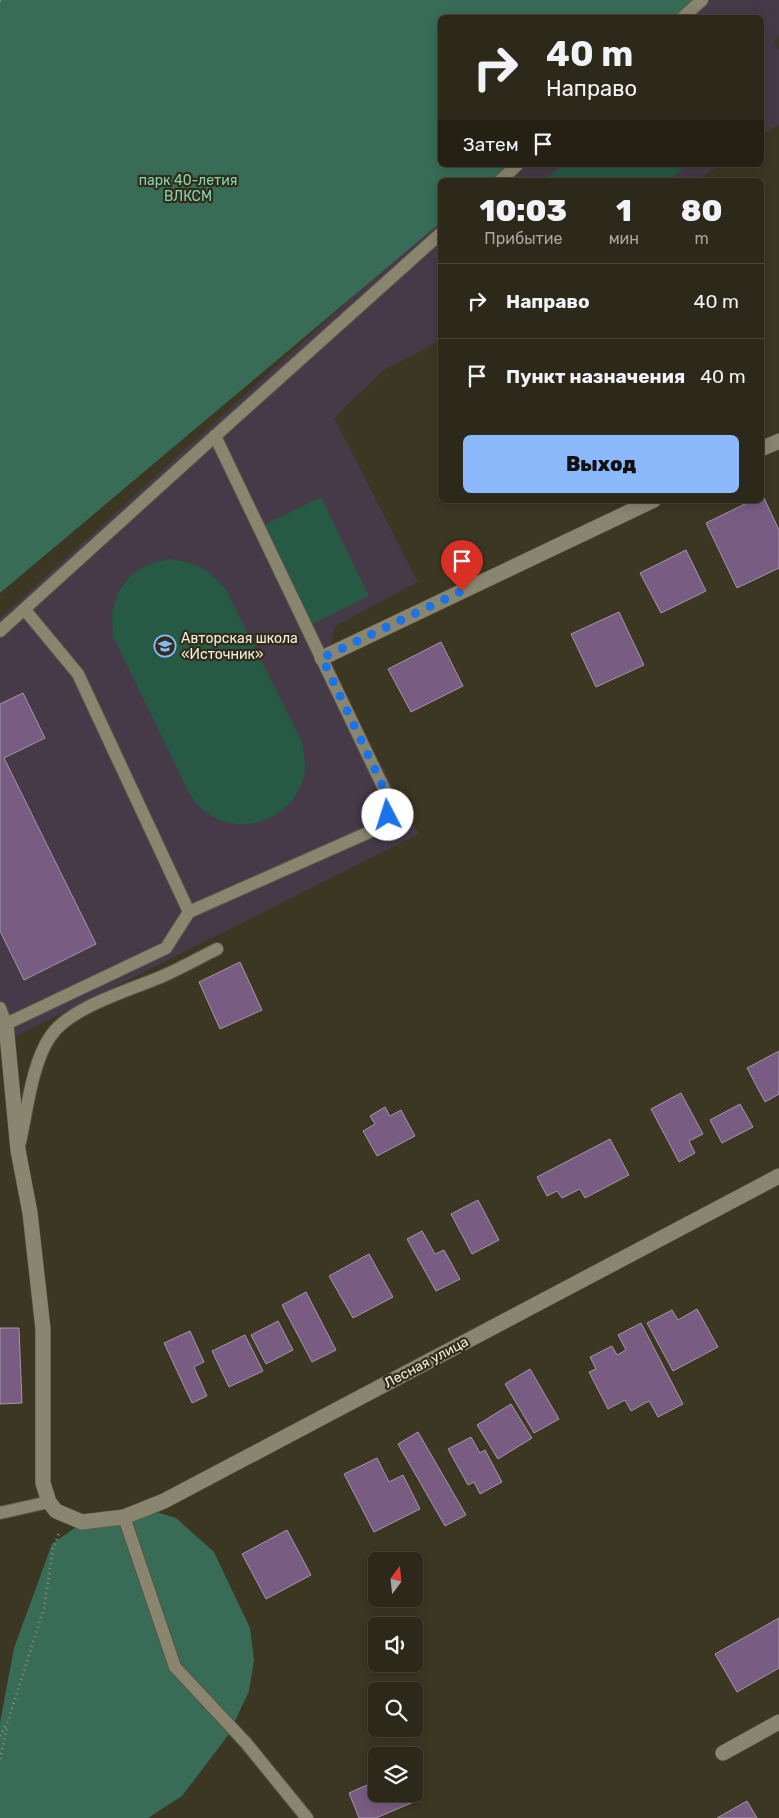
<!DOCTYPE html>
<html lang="ru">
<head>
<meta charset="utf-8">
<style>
	body { margin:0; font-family:Rubik,sans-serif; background:#393527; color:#f1f3f6; height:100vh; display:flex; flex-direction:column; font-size:19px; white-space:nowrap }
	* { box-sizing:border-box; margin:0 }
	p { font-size:16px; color:#a7a6a2 }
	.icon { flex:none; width:28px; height:28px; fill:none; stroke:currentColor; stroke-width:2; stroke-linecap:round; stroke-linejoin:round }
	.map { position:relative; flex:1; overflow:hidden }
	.panel { position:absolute; left:438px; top:178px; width:326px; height:325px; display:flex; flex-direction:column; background:#2d291a; border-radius:8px; box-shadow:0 2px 12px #0003,0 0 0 1px #484539 }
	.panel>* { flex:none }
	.top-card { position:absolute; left:438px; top:15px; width:326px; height:152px; border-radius:8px; box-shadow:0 2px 12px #0003,0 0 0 1px #484539; background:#2d291a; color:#f1f3f6; overflow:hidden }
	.needle { width:32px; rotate:15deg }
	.tools { position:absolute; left:368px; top:1552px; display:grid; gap:10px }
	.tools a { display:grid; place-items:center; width:55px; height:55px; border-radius:8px; background:#2d291a; box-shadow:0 2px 12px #0003,0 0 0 1px #484539; font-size:25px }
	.pin { position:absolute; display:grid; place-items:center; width:42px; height:42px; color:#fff; margin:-51px -21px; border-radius:50% 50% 50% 0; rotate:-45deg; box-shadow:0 0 5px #0007 }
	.pin .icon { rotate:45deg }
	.me { position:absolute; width:55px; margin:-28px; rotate:355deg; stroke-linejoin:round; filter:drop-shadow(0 0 4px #0008) }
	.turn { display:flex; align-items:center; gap:18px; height:105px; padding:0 25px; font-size:22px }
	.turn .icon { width:65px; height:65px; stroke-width:2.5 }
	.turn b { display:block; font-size:35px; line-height:42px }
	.then { display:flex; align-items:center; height:48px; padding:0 25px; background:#0003; gap:10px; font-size:19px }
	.eta { display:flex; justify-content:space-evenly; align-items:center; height:85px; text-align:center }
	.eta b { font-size:30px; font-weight:800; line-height:35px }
	.action { display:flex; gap:10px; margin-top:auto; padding:10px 25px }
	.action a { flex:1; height:58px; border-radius:8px; background:#8cb9fc; color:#111; font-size:20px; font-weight:800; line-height:58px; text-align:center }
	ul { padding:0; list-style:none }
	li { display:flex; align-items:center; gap:15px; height:75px; padding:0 25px; border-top:1px solid #484539 }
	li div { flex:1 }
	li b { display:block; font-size:19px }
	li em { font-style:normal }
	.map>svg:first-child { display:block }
</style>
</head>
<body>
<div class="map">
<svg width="779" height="1818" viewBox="0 0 779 1818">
	<rect width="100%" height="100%" fill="#3c3723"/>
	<g fill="#463a49">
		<path d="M679,0H779V36L774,42L779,51V124L761,136V18H660Z"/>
		<path d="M498,165H720L698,180H481Z"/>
		<path d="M440,217V341L385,369L334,418L418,582L335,626L326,665L419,834L0,1044V618Z"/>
	</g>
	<g fill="#265a44">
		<path d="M562,165H686L670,180H549L548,178Z"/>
		<path d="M321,497L369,596L312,624L264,525Z"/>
		<path d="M170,559C199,564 207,568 226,590L302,742C304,755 307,768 303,780C288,824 233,839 200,807C195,803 192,796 188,791L113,636L112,615L117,594L130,576L149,564Z"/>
	</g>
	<g fill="#386c56">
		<path d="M0,0H705L684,17L440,18V165H509L491,180H440V223L0,593Z"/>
		<path d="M153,1511L176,1518L214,1552L250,1628L254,1660L249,1691L229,1734L182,1796L148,1818H0V1723L14,1648L52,1544L89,1518Z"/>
	</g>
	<g fill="#785c82" stroke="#a495a9">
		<path d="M761,496H763L779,530V568L737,588L706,523L753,500H761Z"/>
		<path d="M686,550L706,591L661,613L640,573Z"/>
		<path d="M619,612L644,665L596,687L571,634Z"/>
		<path d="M441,642L463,686L411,712L388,669Z"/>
		<path d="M23,693L45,738L4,758L96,944L24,980L0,931V704Z"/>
		<path d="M240,962L262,1010L220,1029L199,982Z"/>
		<path d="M779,1051V1094L765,1102L747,1068Z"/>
		<path d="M681,1093L703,1134L689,1141L695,1153L679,1162L651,1109Z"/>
		<path d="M740,1104L753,1127L722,1143L710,1120Z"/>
		<path d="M385,1107L390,1116L401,1110L415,1136L377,1156L363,1131L375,1124L370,1116Z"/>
		<path d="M610,1139L629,1175L585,1198L580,1189L562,1198L557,1191L547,1196L537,1177Z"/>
		<path d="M478,1200L499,1240L472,1254L451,1214Z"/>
		<path d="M422,1231L435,1254L444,1250L460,1279L436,1291L407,1239Z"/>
		<path d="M369,1254L393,1297L353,1318L329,1276Z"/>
		<path d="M306,1292L336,1350L312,1362L282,1305Z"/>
		<path d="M697,1309L718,1347L673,1371L647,1323L672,1310L678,1320Z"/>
		<path d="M278,1321L293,1350L266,1364L251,1335Z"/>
		<path d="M641,1323L683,1404L658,1417L649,1401L631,1411L625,1400L608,1409L589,1372L596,1369L590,1357L612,1346L617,1355L626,1350L618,1335Z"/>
		<path d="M0,1328H19L22,1403L0,1404Z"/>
		<path d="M190,1331L204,1362L194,1367L207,1396L192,1403L164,1343Z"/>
		<path d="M245,1335L263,1371L229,1387L212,1351Z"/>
		<path d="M530,1369L559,1419L534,1433L505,1384Z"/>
		<path d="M511,1404L532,1438L498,1459L477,1425Z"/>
		<path d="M418,1432L466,1515L445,1526L398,1444Z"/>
		<path d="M471,1437L480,1453L485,1450L502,1482L480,1494L474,1482L468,1485L448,1449Z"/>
		<path d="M377,1458L389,1482L403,1475L420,1509L374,1532L344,1474Z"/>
		<path d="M287,1530L311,1575L266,1599L242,1554Z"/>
		<path d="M779,1618V1668L737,1692L715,1654Z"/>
		<path d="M376,1781V1794H413L416,1801L376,1818H359L349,1793Z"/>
		<path d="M747,1801L757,1818H717Z"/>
	</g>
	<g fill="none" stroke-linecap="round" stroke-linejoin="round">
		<g stroke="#595543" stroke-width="14">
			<g id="lane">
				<path d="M682,18L702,0"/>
				<path d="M501,180L517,165"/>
				<path d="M25,610L78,674L189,912"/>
				<path d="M0,631L215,436"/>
				<path d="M0,1008L6,1024L166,948L189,912L374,830L388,815V797L215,436L440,234"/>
				<path d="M20,1142C27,1111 32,1063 50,1037C69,1007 131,990 163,976C181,968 199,958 217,949"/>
				<path d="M0,1513L49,1502"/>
				<path d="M124,1517L175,1667L246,1743L307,1818"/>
			</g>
		</g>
		<g stroke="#595543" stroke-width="16">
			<g id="street">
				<path d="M761,449L779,441"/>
				<path d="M322,658L654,500"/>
				<path d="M6,1024L18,1150L30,1213L43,1329V1483L49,1502L56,1511L82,1522L124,1517L164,1501L779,1176"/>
				<path d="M723,1753L779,1722"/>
			</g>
		</g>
		<g stroke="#8f8b7b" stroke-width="3" stroke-dasharray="1 4" stroke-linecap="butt">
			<path d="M0,1L2,0"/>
			<path d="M0,1736L8,1721L44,1608L53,1549L59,1533"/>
			<path d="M0,1759L7,1726"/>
		</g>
		<use href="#lane" stroke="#8a856f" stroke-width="12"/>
		<use href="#street" stroke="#8a856f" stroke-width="15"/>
	</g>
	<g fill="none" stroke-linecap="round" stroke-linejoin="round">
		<path stroke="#1a73e8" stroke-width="9" stroke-dasharray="0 16.2" d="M388,815V797L322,658L462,591"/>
	</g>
	<defs>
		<g id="school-ring" transform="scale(1.125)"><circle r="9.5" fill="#312d1a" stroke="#8cb9fc" stroke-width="1.5"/><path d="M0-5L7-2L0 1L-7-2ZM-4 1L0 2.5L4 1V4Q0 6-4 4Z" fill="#8cb9fc"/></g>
	</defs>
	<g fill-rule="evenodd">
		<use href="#school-ring" x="165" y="646"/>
	</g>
	<g text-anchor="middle" stroke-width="4.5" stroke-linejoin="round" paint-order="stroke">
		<g font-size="14" fill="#82d5b0" stroke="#312d1a">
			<text x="188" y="185">парк 40-летия<tspan x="188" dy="16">ВЛКСМ</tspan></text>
		</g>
		<g font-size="14" fill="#f2f0e3" stroke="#312d1a" text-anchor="start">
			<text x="181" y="643">Авторская школа<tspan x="181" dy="16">«Источник»</tspan></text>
		</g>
		<g font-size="14" fill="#f2f0e3" stroke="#312d1a">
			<text transform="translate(426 1362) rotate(-28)" y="5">Лесная улица</text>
		</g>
	</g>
</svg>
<div class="tools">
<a><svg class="needle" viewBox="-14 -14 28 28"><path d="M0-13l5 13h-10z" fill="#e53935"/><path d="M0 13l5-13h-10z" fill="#a7a6a2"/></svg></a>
<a><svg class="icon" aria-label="sound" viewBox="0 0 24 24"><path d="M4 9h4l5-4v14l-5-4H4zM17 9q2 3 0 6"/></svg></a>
<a><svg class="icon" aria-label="search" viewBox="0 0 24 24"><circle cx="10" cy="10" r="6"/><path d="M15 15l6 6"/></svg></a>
<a><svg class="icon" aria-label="layers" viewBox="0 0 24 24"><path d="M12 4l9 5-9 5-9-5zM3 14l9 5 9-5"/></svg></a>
</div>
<div class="pin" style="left:462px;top:591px;background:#d93025"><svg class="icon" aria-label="arrive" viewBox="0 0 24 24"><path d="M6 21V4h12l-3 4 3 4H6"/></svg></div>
<svg class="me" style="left:388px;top:815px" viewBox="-20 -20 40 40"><circle r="19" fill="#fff"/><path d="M0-13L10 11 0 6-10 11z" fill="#1a73e8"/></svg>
<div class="top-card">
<div class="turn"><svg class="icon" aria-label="right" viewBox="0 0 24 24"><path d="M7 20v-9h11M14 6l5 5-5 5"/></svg><div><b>40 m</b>Направо</div></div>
<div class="then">Затем<svg class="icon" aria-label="arrive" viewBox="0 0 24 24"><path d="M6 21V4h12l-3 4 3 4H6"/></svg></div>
</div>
<section class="panel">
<div class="eta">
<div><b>10:03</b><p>Прибытие</p></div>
<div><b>1</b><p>мин</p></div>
<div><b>80</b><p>m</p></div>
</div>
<ul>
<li><svg class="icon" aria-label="right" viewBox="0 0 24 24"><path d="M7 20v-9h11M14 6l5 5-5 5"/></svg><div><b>Направо</b></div><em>40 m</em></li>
<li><svg class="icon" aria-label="arrive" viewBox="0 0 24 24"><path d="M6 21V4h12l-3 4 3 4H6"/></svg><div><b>Пункт назначения</b></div><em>40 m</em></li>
</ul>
<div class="action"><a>Выход</a></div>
</section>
</div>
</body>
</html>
